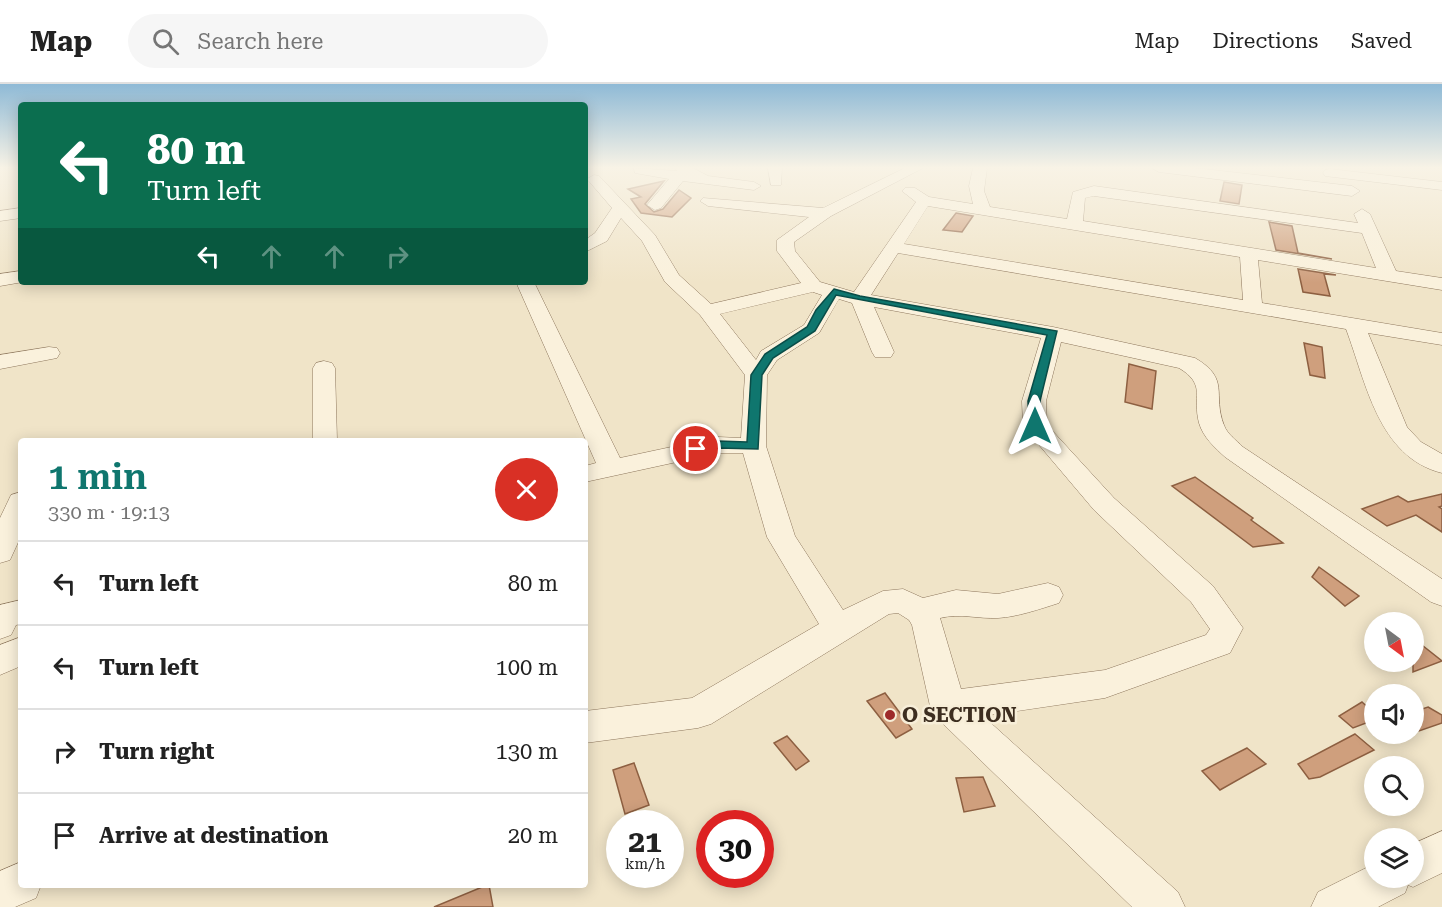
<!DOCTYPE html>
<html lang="en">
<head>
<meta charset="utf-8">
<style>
	body { margin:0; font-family:"Roboto Serif",serif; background:#f6f6f6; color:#222; height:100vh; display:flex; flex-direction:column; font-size:22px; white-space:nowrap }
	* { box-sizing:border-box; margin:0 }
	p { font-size:20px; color:#767676 }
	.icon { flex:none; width:33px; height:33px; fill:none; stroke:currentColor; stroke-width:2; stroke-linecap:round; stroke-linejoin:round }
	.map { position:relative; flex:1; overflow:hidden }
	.sheet { position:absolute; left:18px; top:354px; width:570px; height:450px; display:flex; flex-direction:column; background:#fff; border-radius:6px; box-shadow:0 3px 15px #0003 }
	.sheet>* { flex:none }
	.top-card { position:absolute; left:18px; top:18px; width:570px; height:183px; border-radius:6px; box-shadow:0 3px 15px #0003; background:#0b6e4f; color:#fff; overflow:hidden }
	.needle { width:39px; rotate:148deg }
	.controls { position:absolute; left:1364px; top:528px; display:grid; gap:12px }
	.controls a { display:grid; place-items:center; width:60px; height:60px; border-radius:50%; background:#fff; box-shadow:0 3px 15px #0003; font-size:30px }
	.speed { position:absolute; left:606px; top:726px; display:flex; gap:12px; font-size:30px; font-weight:700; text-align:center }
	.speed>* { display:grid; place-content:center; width:78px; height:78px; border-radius:50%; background:#fff; box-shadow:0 3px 15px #0003; line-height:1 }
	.speed small { font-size:15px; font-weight:400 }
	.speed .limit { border:9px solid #d22; background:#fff; color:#111 }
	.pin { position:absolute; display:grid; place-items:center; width:51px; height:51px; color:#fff; margin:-26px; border:3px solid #fff; border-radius:50%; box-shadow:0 2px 6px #0007 }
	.me { position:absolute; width:66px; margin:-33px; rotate:0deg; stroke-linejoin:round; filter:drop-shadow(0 0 4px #0008) }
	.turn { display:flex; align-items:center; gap:21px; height:126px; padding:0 30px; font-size:27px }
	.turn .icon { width:78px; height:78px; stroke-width:2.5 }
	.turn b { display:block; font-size:42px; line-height:51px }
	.lanes { display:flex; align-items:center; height:57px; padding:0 30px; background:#0003; justify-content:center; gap:30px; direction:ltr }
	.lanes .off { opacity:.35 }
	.round { display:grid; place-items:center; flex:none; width:63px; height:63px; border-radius:32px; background:#f6f6f6 }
	.headline { display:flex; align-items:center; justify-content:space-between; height:102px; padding:0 30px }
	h1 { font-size:36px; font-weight:600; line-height:45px; color:#0f766e }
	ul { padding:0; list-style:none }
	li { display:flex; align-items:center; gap:18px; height:84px; padding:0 30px; border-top:2px solid #e0e0e0 }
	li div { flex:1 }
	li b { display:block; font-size:22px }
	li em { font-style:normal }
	header { display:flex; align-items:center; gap:36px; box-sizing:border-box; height:84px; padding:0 30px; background:#fff; border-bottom:2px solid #e0e0e0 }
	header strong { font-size:28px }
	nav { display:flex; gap:33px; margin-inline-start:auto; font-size:21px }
	.search { width:420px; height:54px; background:#f6f6f6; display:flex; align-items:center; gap:15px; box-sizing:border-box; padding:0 21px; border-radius:33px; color:#767676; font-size:22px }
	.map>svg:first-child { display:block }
</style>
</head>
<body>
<header>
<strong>Map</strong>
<div class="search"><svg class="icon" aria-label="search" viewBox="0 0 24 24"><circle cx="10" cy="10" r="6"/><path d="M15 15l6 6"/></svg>Search here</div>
<nav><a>Map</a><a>Directions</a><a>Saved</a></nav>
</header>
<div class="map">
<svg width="1442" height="823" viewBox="0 0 1442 823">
	<rect width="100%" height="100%" fill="#f0e4c8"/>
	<g fill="#cf9f7d" stroke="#8d5f41" stroke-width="1.5">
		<path d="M664,97L645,120L654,128L663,125L679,106L691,114L672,133L641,129L631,115L641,113L628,105Z"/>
		<path d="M1224,98L1242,101L1239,120L1220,117Z"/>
		<path d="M956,129L973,132L962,148L943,146Z"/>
		<path d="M1269,138L1292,142L1298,169L1332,175L1276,166Z"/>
		<path d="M1298,185L1336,191L1324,190L1330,212L1303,208Z"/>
		<path d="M1304,259L1322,263L1325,294L1310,291Z"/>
		<path d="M1129,280L1156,287L1152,325L1125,318Z"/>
		<path d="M1195,393L1253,434L1251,436L1283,459L1253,463L1172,402Z"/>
		<path d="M1442,410V422L1439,423L1442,425V448L1416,431L1387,442L1362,425L1398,412L1408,418Z"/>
		<path d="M1319,483L1359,512L1345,522L1312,493Z"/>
		<path d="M1413,554L1442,577L1413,588Z"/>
		<path d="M885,609L912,645L896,654L867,617Z"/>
		<path d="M1362,618L1374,629V636L1353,644L1339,632Z"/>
		<path d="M1428,623L1442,631V639L1419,647L1413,641V628Z"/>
		<path d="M1355,650L1374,666L1320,693L1309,695L1298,680Z"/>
		<path d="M787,652L809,677L796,686L774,659Z"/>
		<path d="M1247,664L1266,680L1220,706L1202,687Z"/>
		<path d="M634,679L649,721L625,730L613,686Z"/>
		<path d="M983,693L995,722L964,728L956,694Z"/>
		<path d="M489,801L493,823H434L487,801Z"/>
	</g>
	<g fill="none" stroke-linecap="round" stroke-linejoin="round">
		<g stroke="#8d765c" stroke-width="1">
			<g id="minor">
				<path d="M634,84L677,87L675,84H693L708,92L754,98L761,102L754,106L683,97L661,124L655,126L647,121L669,95L635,89Z"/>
				<path d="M768,84H782L781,101H771Z"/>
				<path d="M905,84H923L831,132L794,158L795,167L820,198L854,208L916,118L902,107L905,104H915L929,113L973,120L969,102L973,84H987L984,107L990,123L1067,135L1073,108L1094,102L1358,139L1354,130L1362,125L1370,130L1396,187L1442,194V206L1258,176L1262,219L1442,249V261L1368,249L1407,343L1421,358L1442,370V389C1378,373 1366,298 1346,245L898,169L871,211L1053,243L1195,274C1231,295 1212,310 1224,341C1227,350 1236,356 1243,363L1442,495V522L1431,518L1225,373C1215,364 1203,353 1199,339C1192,313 1207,301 1179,284L1061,258L1046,317L1047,341L1114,414L1213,502L1243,544L1230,569L1105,614L983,632L1178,808L1185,823H1132L936,633L930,622L912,541L909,536L898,529L889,530L711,640L698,644L585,659V627L692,614L819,540L767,453L743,369H718L585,398V382L596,379L516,198H534L620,374L718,353L741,354L745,291L700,231L665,198L642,157L621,134L607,157L585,168V156L595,149L612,124L587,95L594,91L599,92L655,151L679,191L711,220L801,199L777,167V156L809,133L708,122L700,117L703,114L823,124ZM1094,112L1362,149L1376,184L1083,137L1085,114ZM928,122L1240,173L1243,216L904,160ZM813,208L822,211L804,241L761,267L756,276L720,230ZM839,215L852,219L872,268L875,273H891L894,268L874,223L1041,254L1022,317L1023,342L1094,426L1191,518L1210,545L1206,551L1105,586L961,605L940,534C961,529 977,535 998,534C1017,533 1040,525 1059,519L1063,511L1059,503L1048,499L998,510L956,506L923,514L903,505L883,507L843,526L795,452L766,362L767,291L777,276L819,249Z"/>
				<path d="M1152,84H1195L1352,102L1360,107L1352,112L1159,88Z"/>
				<path d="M1330,85L1442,98V106L1325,92L1323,89L1325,86Z"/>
				<path d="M21,124V134L0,137V127Z"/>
				<path d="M21,187V198H23L0,202V190Z"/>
				<path d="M49,263L57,264L60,269L57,274L0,285V271Z"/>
				<path d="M324,277L332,279L335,284L337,357H313V284L316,279Z"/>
				<path d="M21,408V452L10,476L0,479V434L11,411Z"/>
				<path d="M21,516V540L16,541L11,551L0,555V521Z"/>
				<path d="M21,553V582L0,591V561Z"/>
				<path d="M1442,747V789L1413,803L1408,801L1405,809L1378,823H1311L1318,808L1374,780V794H1413V760Z"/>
				<path d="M21,778V801H41L36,814L15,823H0V787Z"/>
			</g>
		</g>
		<use href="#minor" fill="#faf1dc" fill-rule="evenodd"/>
	</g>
	<linearGradient id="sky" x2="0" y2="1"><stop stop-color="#8fbad6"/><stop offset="0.42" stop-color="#f8f3e6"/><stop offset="1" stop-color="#f8f3e6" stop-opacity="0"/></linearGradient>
	<rect width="1442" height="199" fill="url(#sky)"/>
	<path fill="#0f766e" stroke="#0a4d48" stroke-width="1.5" d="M834,205L860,212L1057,247L1040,317L1041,342L1035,346L1029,342L1028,317L1047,251L836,211L815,247L773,274L762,291L758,365L718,364L692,368V362L718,357L747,358L751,291L765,270L807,243L816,226Z"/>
	<circle fill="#9e2a2b" stroke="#f7eed8" stroke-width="2" cx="890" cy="631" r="6"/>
	<g text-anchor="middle" stroke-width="5" stroke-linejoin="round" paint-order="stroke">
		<g font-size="20" font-weight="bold" fill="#3d2e20" stroke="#f7eed8" text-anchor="start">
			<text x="902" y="638">O SECTION</text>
		</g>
	</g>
</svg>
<div class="controls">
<a><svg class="needle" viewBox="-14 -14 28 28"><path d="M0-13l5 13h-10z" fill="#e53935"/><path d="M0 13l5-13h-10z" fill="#767676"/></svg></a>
<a><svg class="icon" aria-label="sound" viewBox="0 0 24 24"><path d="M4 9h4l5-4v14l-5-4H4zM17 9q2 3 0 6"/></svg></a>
<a><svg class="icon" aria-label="search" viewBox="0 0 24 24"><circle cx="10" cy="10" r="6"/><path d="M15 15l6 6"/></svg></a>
<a><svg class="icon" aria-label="layers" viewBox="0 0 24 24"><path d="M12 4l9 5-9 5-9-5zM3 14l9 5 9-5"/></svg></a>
</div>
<div class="speed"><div>21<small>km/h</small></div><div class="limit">30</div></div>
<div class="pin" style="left:696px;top:365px;background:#d93025"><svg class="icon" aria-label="arrive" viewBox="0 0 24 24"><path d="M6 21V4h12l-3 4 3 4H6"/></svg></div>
<svg class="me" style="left:1035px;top:342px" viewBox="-20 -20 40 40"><path d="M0-17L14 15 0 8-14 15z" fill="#0f766e" stroke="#fff" stroke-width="4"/></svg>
<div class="top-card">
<div class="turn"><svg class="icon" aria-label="left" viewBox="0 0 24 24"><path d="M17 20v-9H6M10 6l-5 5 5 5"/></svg><div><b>80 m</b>Turn left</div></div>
<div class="lanes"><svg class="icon" aria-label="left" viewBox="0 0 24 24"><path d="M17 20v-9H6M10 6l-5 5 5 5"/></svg><svg class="icon off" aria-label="ahead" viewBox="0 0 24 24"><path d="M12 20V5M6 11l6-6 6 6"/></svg><svg class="icon off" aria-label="ahead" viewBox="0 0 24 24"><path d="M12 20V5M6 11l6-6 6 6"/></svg><svg class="icon off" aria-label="right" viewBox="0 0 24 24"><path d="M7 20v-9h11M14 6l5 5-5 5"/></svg></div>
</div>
<section class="sheet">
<div class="headline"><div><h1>1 min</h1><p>330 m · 19:13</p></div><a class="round" style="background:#d93025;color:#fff"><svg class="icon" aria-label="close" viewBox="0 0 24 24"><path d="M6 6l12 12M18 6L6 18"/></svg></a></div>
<ul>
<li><svg class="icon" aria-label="left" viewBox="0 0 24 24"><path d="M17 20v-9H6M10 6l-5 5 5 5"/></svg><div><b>Turn left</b></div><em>80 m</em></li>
<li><svg class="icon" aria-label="left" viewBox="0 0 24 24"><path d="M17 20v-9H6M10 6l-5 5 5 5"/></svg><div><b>Turn left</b></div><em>100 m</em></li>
<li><svg class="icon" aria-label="right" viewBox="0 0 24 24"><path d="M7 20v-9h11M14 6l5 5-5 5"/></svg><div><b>Turn right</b></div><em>130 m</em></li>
<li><svg class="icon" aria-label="arrive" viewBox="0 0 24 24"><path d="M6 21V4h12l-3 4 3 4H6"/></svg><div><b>Arrive at destination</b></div><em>20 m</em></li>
</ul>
</section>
</div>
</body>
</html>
